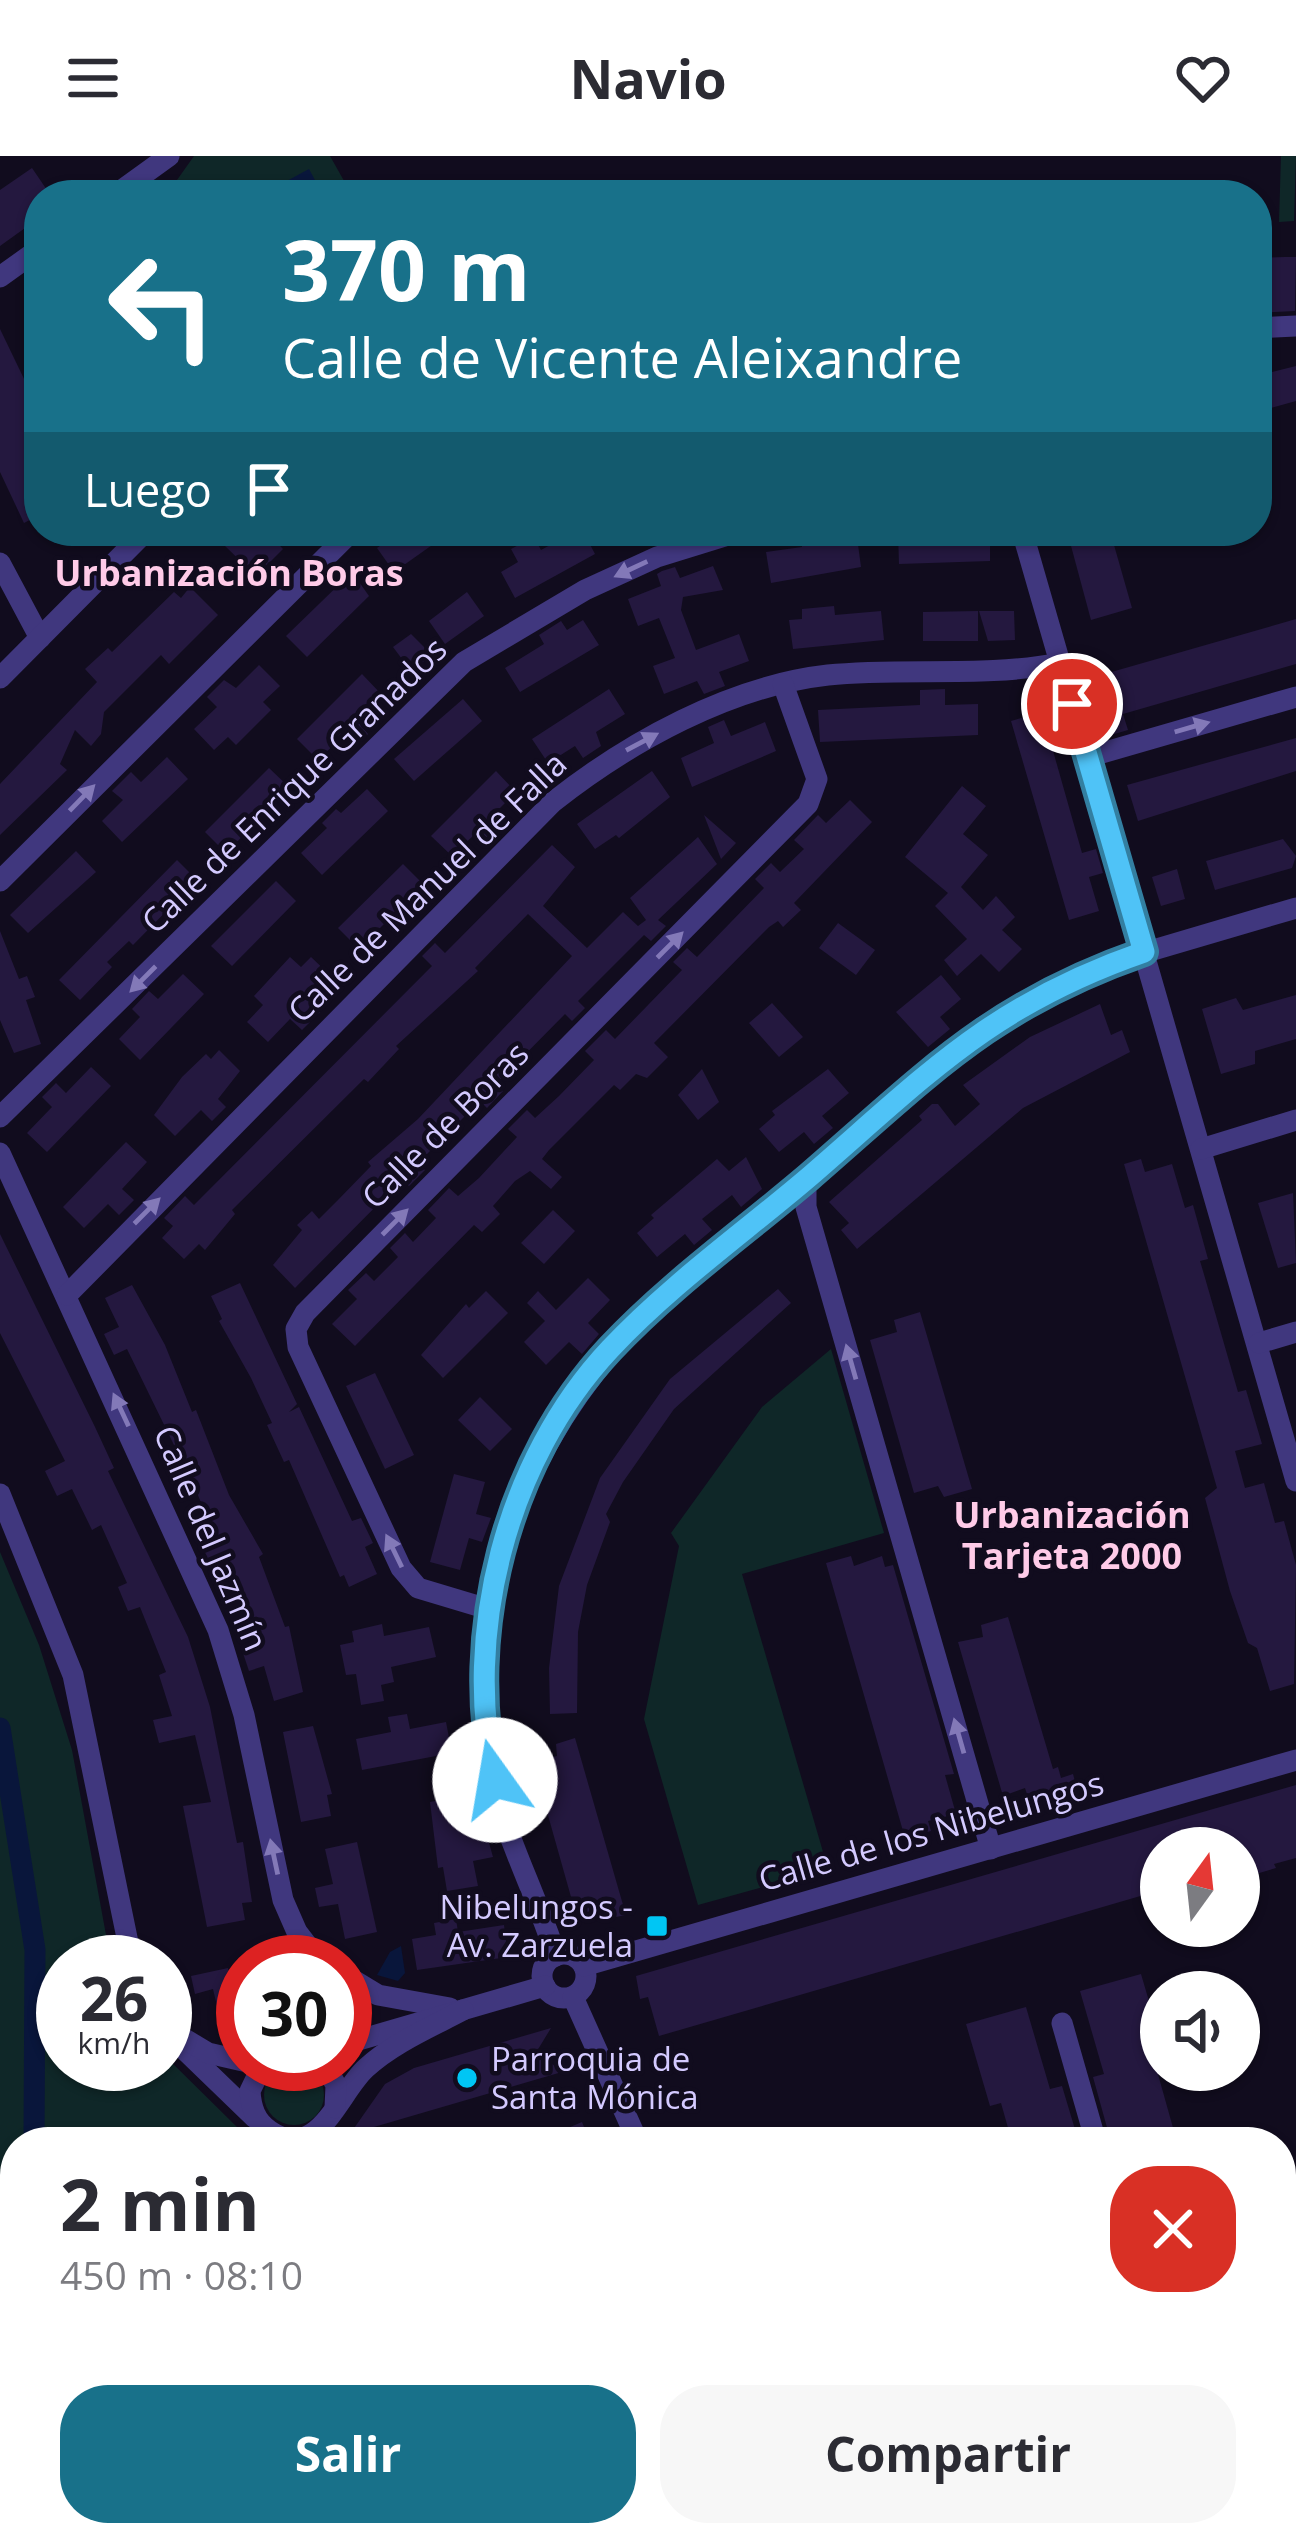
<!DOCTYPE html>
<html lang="es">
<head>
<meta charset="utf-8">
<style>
	body { margin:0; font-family:"Open Sans",sans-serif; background:#f7f7f7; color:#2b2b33; height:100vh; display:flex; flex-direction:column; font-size:45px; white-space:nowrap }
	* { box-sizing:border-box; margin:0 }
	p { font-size:39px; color:#7c7c81 }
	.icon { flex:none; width:66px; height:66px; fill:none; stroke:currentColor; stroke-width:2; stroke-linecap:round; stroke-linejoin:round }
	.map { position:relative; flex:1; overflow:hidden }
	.drawer { position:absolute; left:0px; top:1971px; width:1296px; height:420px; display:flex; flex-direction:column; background:#fff; border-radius:48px 48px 0 0; box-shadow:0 3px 9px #0004 }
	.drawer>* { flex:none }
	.top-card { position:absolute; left:24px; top:24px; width:1248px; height:366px; border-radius:48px; box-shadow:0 3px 9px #0004; background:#18718a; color:#fff; overflow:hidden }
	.needle { width:78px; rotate:15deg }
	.buttons { position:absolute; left:1140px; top:1671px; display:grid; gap:24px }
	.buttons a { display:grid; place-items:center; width:120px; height:120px; border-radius:50%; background:#fff; box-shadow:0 3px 9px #0004; font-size:60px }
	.speed { position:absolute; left:36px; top:1779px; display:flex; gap:24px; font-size:60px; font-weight:700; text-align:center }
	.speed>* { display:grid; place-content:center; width:156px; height:156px; border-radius:50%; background:#fff; box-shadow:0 3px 9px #0004; line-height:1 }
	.speed small { font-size:30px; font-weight:400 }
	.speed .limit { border:18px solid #d22; background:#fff; color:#111 }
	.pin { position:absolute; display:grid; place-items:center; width:102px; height:102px; color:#fff; margin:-51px; border:6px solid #fff; border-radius:50%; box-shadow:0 3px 12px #0007 }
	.me { position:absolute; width:132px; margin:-66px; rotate:347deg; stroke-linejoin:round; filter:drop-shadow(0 0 9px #0008) }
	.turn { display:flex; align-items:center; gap:42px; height:252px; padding:0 60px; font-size:54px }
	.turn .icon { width:156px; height:156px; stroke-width:2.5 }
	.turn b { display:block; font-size:84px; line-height:102px }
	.then { display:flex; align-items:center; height:114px; padding:0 60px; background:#0003; gap:24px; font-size:45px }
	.round { display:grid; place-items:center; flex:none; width:126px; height:126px; border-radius:48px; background:#f7f7f7 }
	.head { display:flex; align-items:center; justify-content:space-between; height:204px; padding:0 60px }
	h1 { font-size:72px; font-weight:700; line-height:90px }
	.cta { display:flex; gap:24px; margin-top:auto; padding:24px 60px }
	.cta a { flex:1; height:138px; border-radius:48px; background:#18718a; color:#fff; font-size:48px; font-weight:700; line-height:138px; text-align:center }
	.cta a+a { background:#f7f7f7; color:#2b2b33 }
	header { display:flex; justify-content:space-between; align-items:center; height:156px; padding:0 60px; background:#fff; font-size:54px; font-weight:700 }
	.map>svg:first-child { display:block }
</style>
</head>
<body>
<header><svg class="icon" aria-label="menu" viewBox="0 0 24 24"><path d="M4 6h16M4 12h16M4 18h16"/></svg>Navio<svg class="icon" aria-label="heart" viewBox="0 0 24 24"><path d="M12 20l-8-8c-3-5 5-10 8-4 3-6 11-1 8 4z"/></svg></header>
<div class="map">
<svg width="1296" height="2391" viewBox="0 0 1296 2391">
	<rect width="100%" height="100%" fill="#110c1e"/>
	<g fill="#0f2728">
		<path d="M194,0H330L352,39H153L177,24Z"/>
		<path d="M1281,0H1296L1294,65L1279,66Z"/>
		<path d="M831,1193L884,1377L742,1418L828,1713L698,1749L644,1563L679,1390L671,1377L762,1251Z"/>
		<path d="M0,1396L39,1489L72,1594L111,1806H63V1908H165V1900L240,1974L209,1986H15V2376H32L25,2391H0Z"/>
		<circle cx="294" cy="1939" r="30"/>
		<path d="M1296,2355V2391H1184L1238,2376H1281V2361Z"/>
	</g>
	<g fill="#09163b">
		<path d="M309,13L323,39H261Z"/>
		<path d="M401,1790L405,1817L398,1825L377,1819L390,1796Z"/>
	</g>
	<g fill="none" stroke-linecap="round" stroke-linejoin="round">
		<g stroke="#09163b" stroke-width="21">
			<path d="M0,1572L35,1794L34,1986"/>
			<path d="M0,2114L15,2064"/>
		</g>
	</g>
	<g fill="#24183f">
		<path d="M32,12L49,37L39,39V62L0,90V34Z"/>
		<path d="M1285,101H1296L1295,155L1257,157V102Z"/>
		<path d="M0,173L39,254V359L24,367L0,316Z"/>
		<path d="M1257,187H1264L1272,216L1296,210V245L1264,254L1257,229Z"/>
		<path d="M240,375H266L283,393L256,420L225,390Z"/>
		<path d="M402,375H452L394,416L377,392Z"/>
		<path d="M576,375H583L595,398L515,442L501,416L518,406L511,393L534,381L541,394Z"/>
		<path d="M799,375H819L821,387L857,381L861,411L771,427L766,396L802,391Z"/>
		<path d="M990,375V405L899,408L898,377Z"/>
		<path d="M1067,375H1110L1132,452L1091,464Z"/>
		<path d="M713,410L723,434L683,441L681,454L696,494L739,478L749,505L719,516L725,530L704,538L697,525L664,538L653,510L675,502L659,462L638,470L628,443L661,430L657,418L662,415L675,411L680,422Z"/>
		<path d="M352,416L369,440L307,501L286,480Z"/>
		<path d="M190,431L218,459L169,508L161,499L104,556L101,578L91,590L75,574L60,608L67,614L0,679V628L97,526L85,513L108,492L112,496L174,436L181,442Z"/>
		<path d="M467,436L484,460L445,488L429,465Z"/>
		<path d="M834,450L835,459L881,455L884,484L793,493L789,464L802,463V453Z"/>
		<path d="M978,455V485H923V456Z"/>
		<path d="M979,455H1014L1015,484L988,485Z"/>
		<path d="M1296,463V508L1123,558L1128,574L1111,579L1094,521Z"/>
		<path d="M583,464L599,489L520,536L505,512L544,488L539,479L561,465L567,474Z"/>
		<path d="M411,478L432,499L411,515L393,491Z"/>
		<path d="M259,509L280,530L263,546L271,554L236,589L228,581L214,594L194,573L217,551L207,541L224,524L236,532Z"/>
		<path d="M362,518L382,539L357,565L368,578L356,590L344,579L318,604L297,583Z"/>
		<path d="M609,533L625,558L596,576L601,590L583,602L575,590L548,607L532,583Z"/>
		<path d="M945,533V549L978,548V579L820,586L818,554L920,549V534Z"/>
		<path d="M463,543L482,565L414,625L394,603Z"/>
		<path d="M1042,556L1082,697L1096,693L1103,717L1089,721L1099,755L1069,764L1011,565Z"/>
		<path d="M724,564L731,580L765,566L776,595L692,631L681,602L714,587L708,571Z"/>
		<path d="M1296,582V615L1138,665L1127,629Z"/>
		<path d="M167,601L188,623L122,686L102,665L123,644L112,635L131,616L141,626Z"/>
		<path d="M269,612L290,632L226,697L205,676Z"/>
		<path d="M496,615L516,636L491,661L502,671L485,689L475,678L452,700L431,680Z"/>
		<path d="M652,615L670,641L619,682L616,679L595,693L577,668Z"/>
		<path d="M962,630L986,650L963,678L988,699L961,731L983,754L996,740L1015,761L1002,774L1022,793L999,816L981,798L957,820L944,804L967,783L935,750L948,737L905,701Z"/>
		<path d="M367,633L388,655L322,719L301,697L327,672L322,667L336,653L341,657Z"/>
		<path d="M850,644L872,666L794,747L801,754L783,771L778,765L769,771L654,887L668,901L647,922L636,918L620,934L614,929L549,994L542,1003L562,1021L551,1033L530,1015L515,1025L493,1050L500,1058L482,1076L474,1069L355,1190L332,1168L357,1143L348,1134L366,1117L374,1125L398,1101L390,1092L405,1077L413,1086L436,1062L428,1054L449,1032L458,1040L479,1022L517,981L508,973L527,954L535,962L559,940L594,904L585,895L606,874L615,883L682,814L673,806L687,792L697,801L764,732L755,723L771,707L780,716L804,693L794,684L818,659L826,667Z"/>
		<path d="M704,659L736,687L721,703Z"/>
		<path d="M698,681L717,708L658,764L666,770L651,785L644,779L578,845L585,852L572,865L565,858L496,928L503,935L487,952L480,945L418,1007L425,1014L409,1030L402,1024L295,1132L273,1109L302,1074L297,1069L312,1055L319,1063L337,1045L371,1010L368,1006L418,963L572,800L528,758L475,812L478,815L396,890L399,893L368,926L364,923L232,1054L235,1058L205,1094L199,1088L184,1103L162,1082L173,1070L164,1062L185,1040L194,1049L432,810L422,800L435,787L445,797L552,689L575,711L543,750L587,792L623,756L638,770L646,764L630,742Z"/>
		<path d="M1283,683L1296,700L1292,712L1215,734L1206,705Z"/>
		<path d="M76,695L96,716L28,777L10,759Z"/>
		<path d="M177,704L197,724L133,789L129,785L107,806L112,811L80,844L59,824Z"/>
		<path d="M403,708L424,729L399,753L411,764L396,780L384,768L359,793L338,772Z"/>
		<path d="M1177,713L1185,743L1161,750L1152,721Z"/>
		<path d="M276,725L296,745L232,810L211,790Z"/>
		<path d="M838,767L875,794L856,819L819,792Z"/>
		<path d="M0,775L19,823L27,820L35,841L26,844L41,888L14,897L0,864Z"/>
		<path d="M290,801L301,811L311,801L332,821L310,845L320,856L302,874L290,863L268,886L247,866L263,849L254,840Z"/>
		<path d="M183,818L204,838L140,904L119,883L140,861L132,853L149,835L158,843Z"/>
		<path d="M941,819L961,843L940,861L950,873L928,891L896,856Z"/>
		<path d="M1296,839V883L1255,895V908L1221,918L1202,853L1236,842L1243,854Z"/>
		<path d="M772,847L803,881L779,901L749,867Z"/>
		<path d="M1100,848L1111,879L1122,874L1130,896L1023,952L857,1093L841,1074L849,1067L829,1046L922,964L919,960L932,948H938L955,970L980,948L963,929L1030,881Z"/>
		<path d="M219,894L240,915L218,943L226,951L212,965L201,954L175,980L154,959L182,921L206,898L211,903Z"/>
		<path d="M91,911L111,930L47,996L27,977L52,951L42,941L56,927L66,937Z"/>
		<path d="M702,913L719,946L698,964L678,939Z"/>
		<path d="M828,913L849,937L822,960L833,972L814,988L804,976L779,996L759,973L775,959L772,955Z"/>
		<path d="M126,986L147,1006L122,1033L134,1044L119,1059L108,1048L84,1072L63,1051Z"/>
		<path d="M746,1001L762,1033L741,1051L732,1039L702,1063L712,1074L694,1089L685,1078L657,1101L637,1077L654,1062L651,1059L717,1003L729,1015Z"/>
		<path d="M1141,1003L1145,1016L1172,1008L1185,1052L1193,1049L1208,1103L1200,1105L1203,1115L1238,1236L1246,1234L1262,1288L1235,1295L1245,1332L1264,1327L1275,1367L1284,1365L1296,1409L1294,1528L1270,1535L1257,1492L1248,1487L1230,1435L1205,1342L1217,1332L1124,1008Z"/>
		<path d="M1293,1037L1296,1107L1278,1112L1258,1047Z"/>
		<path d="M553,1054L575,1075L544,1108L521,1087Z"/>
		<path d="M0,1078L95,1271L114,1312L108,1315L188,1481L210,1551L237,1687L243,1686L252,1746L242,1747L245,1764L207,1771L183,1650L211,1646L195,1579L159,1587L153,1564L172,1560L159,1519L166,1516L140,1451L128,1455L118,1431L127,1427L101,1369L92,1374L72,1333L57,1340L45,1315L65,1305L0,1177Z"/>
		<path d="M588,1122L610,1144L588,1167L599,1178L582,1198L569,1186L546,1209L524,1186L545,1165L527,1147L538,1135L556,1154Z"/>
		<path d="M240,1127L297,1248L289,1256L299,1251L352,1365L361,1362L373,1387L365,1391L377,1418L349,1431L344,1419L340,1421L289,1304L284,1306L267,1269L272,1267L251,1222L219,1165L222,1163L211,1140Z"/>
		<path d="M132,1129L165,1189L192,1256L196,1254L229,1339L263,1398L259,1401L285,1471L289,1470L303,1536L274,1545L264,1510L249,1515L242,1494L258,1489L245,1444L227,1405L212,1412L200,1385L215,1379L194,1330L127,1193L114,1199L104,1178L119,1171L105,1142Z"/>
		<path d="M778,1133L791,1147L674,1253L623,1326L606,1358L610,1366L587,1429L578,1476L577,1557L550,1558L549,1512L559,1430L600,1322L670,1223Z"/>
		<path d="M486,1135L508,1157L443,1222L421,1199L466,1148L469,1152Z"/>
		<path d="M920,1156L972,1333L944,1341L938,1330L914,1337L870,1184L897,1176L894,1164Z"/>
		<path d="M375,1217L414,1299L385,1313L346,1230Z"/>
		<path d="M480,1241L512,1273L490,1295L458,1264Z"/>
		<path d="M454,1318L485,1326L476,1358L491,1362L482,1386L469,1382L460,1414L430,1406Z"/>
		<path d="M851,1400L854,1410L882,1400L885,1411L893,1409L954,1618L945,1619L956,1658L928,1665L931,1675L905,1682L826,1407Z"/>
		<path d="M1008,1461L1053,1613L1058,1611L1061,1622L1073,1618L1077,1633L1029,1644L1025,1632L1003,1640L958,1486L983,1481L981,1469Z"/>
		<path d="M382,1468L384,1480L429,1471L436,1501L391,1511L394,1526L381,1529L384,1545L361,1549L356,1518L346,1519L340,1489L354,1486L352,1475Z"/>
		<path d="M407,1558L410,1573L446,1566L452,1597L362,1614L356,1583L391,1576L388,1561Z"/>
		<path d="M313,1570L332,1638L327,1639L331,1660L301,1666L283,1576Z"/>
		<path d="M575,1582L619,1735L626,1759L606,1763L601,1751L577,1760L573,1748L533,1606L557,1600L556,1588Z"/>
		<path d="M1296,1629V1702L1274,1708L1276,1712L1239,1723V1692H1161V1734L659,1880L648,1841L640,1843L636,1820Z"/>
		<path d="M461,1640L467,1672L484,1669L493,1701L473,1705L478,1730L447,1735L443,1711L438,1712L430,1646Z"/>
		<path d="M357,1686L377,1776L345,1783L338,1748L319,1751L315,1732L333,1728L325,1693Z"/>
		<path d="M456,1763L458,1776L504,1769L508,1801L417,1814L412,1783L436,1779L434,1767Z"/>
		<path d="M228,1812L240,1863L221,1867L213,1833L195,1838L191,1820Z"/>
		<path d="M1141,1818L1161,1886V1902L1154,1904L1177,1986H1111L1093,1921L1104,1918L1080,1835Z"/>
		<path d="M1026,1851L1050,1933L1062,1930L1077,1980L1012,1986L1001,1947L990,1950L966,1868Z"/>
		<path d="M551,1872L537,1895L562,1916L350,1978L385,1928L414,1912Z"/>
		<path d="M582,1966L590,1986H535Z"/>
	</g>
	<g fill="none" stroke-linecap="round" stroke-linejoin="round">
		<g stroke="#40377e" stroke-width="21">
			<path d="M115,39L169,0"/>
			<path d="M0,121L39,93"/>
			<path d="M1257,172L1296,170"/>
			<path d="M1022,375L1296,1325"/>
			<path d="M0,407L40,482"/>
			<path d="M0,522L146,375"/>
			<path d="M1088,601L1296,541"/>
			<path d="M0,725L352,375"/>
			<path d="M0,961L464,506L585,434L657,401L741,375"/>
			<path d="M1201,993L1296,964"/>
			<path d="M0,997L218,1474L244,1559L283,1744L297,1776L320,1806"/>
			<path d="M806,1023V1051L991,1693"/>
			<path d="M67,1139L553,646C629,586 730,530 828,519C905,511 984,522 1060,507"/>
			<path d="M1259,1187L1296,1176"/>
			<path d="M0,1338L73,1519L132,1806"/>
			<path d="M488,1453L418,1432L401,1412L298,1191L296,1173L305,1157L808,648L817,623L783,528"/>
			<circle cx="564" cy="1820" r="22"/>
			<path d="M556,1800C531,1722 487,1648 482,1565C472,1405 544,1257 656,1149L984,870L1099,810L1296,752"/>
			<path d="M584,1810L1296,1604"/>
			<path d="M345,1819L378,1839L450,1852"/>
			<path d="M573,1841L638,1986"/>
			<path d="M1062,1867L1096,1986"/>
			<path d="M165,1875L255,1962"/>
			<path d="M183,1882L208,1897L243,1905"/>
			<path d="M345,1888L545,1830"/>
			<path d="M263,1908L250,1935C251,1951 255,1965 270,1975C318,2008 339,1936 366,1912C393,1887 431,1871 463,1854"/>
			<path d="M324,1908L336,1929L335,1952"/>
			<path d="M1281,2074L1296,2070"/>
			<path d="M808,2376L814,2391"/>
			<path d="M165,2391L175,2376"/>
		</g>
	</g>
	<defs><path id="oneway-solid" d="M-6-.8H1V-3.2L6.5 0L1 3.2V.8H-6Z" transform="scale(3)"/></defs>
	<g fill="#8379b8">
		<use href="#oneway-solid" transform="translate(631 413) rotate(155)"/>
		<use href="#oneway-solid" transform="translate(1192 571) rotate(-16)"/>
		<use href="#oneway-solid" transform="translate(642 586) rotate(-28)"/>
		<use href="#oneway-solid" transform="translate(82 642) rotate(-46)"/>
		<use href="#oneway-solid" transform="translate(670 789) rotate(-45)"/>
		<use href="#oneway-solid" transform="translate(143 823) rotate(135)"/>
		<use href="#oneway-solid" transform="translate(147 1055) rotate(-45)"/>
		<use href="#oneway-solid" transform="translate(395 1066) rotate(-45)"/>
		<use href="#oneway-solid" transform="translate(851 1206) rotate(-106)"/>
		<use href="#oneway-solid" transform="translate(121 1254) rotate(-115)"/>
		<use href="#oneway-solid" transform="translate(394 1395) rotate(-116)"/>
		<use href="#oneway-solid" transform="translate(959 1580) rotate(-106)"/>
		<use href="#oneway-solid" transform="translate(274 1701) rotate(-102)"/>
	</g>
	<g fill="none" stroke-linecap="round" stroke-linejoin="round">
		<g stroke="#337fa1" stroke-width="30">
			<path id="route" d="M495,1624C462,1479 506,1304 610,1193C670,1129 742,1078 809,1021C928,918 991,849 1144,796L1072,548"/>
		</g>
		<use href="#route" stroke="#4fc3f7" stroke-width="21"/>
	</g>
	<g fill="#00c6f4" stroke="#110c1e" stroke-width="4.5">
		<rect x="645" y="1758" width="24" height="24" rx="6"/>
		<circle cx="467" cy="1922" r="12"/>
	</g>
	<g text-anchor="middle" stroke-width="9" stroke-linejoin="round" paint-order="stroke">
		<g font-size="33" fill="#d4caff" stroke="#110c1e">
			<text transform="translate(294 629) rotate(-44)" y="12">Calle de Enrique Granados</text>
			<text transform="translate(427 731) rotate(-44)" y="12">Calle de Manuel de Falla</text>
			<text transform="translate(445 969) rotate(-45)" y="12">Calle de Boras</text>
			<text transform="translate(211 1382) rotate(67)" y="12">Calle del Jazmín</text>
			<text transform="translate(931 1675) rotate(-16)" y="12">Calle de los Nibelungos</text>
		</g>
		<g font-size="33" fill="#d4caff" stroke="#110c1e" text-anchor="end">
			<text x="633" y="1763">Nibelungos -<tspan x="633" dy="38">Av. Zarzuela</tspan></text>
			<text x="491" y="1915" text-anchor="start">Parroquia de<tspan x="491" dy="38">Santa Mónica</tspan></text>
		</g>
		<g font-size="36" font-weight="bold" fill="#ffcbe8" stroke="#110c1e">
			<text x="229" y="430">Urbanización Boras</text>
			<text x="1072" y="1372">Urbanización<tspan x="1072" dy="41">Tarjeta 2000</tspan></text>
		</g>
	</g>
</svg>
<div class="buttons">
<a><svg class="needle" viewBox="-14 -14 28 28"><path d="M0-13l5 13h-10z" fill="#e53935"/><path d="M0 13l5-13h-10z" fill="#7c7c81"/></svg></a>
<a><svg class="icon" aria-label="sound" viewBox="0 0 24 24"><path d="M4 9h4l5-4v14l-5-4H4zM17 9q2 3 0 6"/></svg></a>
</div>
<div class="speed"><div>26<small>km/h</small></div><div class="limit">30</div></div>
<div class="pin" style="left:1072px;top:548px;background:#d93025"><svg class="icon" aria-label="arrive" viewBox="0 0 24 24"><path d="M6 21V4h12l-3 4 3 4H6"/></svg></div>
<svg class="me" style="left:495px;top:1624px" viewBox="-20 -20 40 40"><circle r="19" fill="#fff"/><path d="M0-13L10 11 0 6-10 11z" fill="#4fc3f7"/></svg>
<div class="top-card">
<div class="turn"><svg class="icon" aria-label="left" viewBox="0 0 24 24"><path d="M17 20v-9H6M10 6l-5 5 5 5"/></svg><div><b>370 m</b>Calle de Vicente Aleixandre</div></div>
<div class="then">Luego<svg class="icon" aria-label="arrive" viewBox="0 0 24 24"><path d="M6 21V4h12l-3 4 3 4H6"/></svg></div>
</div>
<section class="drawer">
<div class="head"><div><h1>2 min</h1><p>450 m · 08:10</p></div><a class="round" style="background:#d93025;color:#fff"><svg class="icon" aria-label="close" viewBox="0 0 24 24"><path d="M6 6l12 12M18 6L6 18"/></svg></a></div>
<div class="cta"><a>Salir</a><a>Compartir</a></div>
</section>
</div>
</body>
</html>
